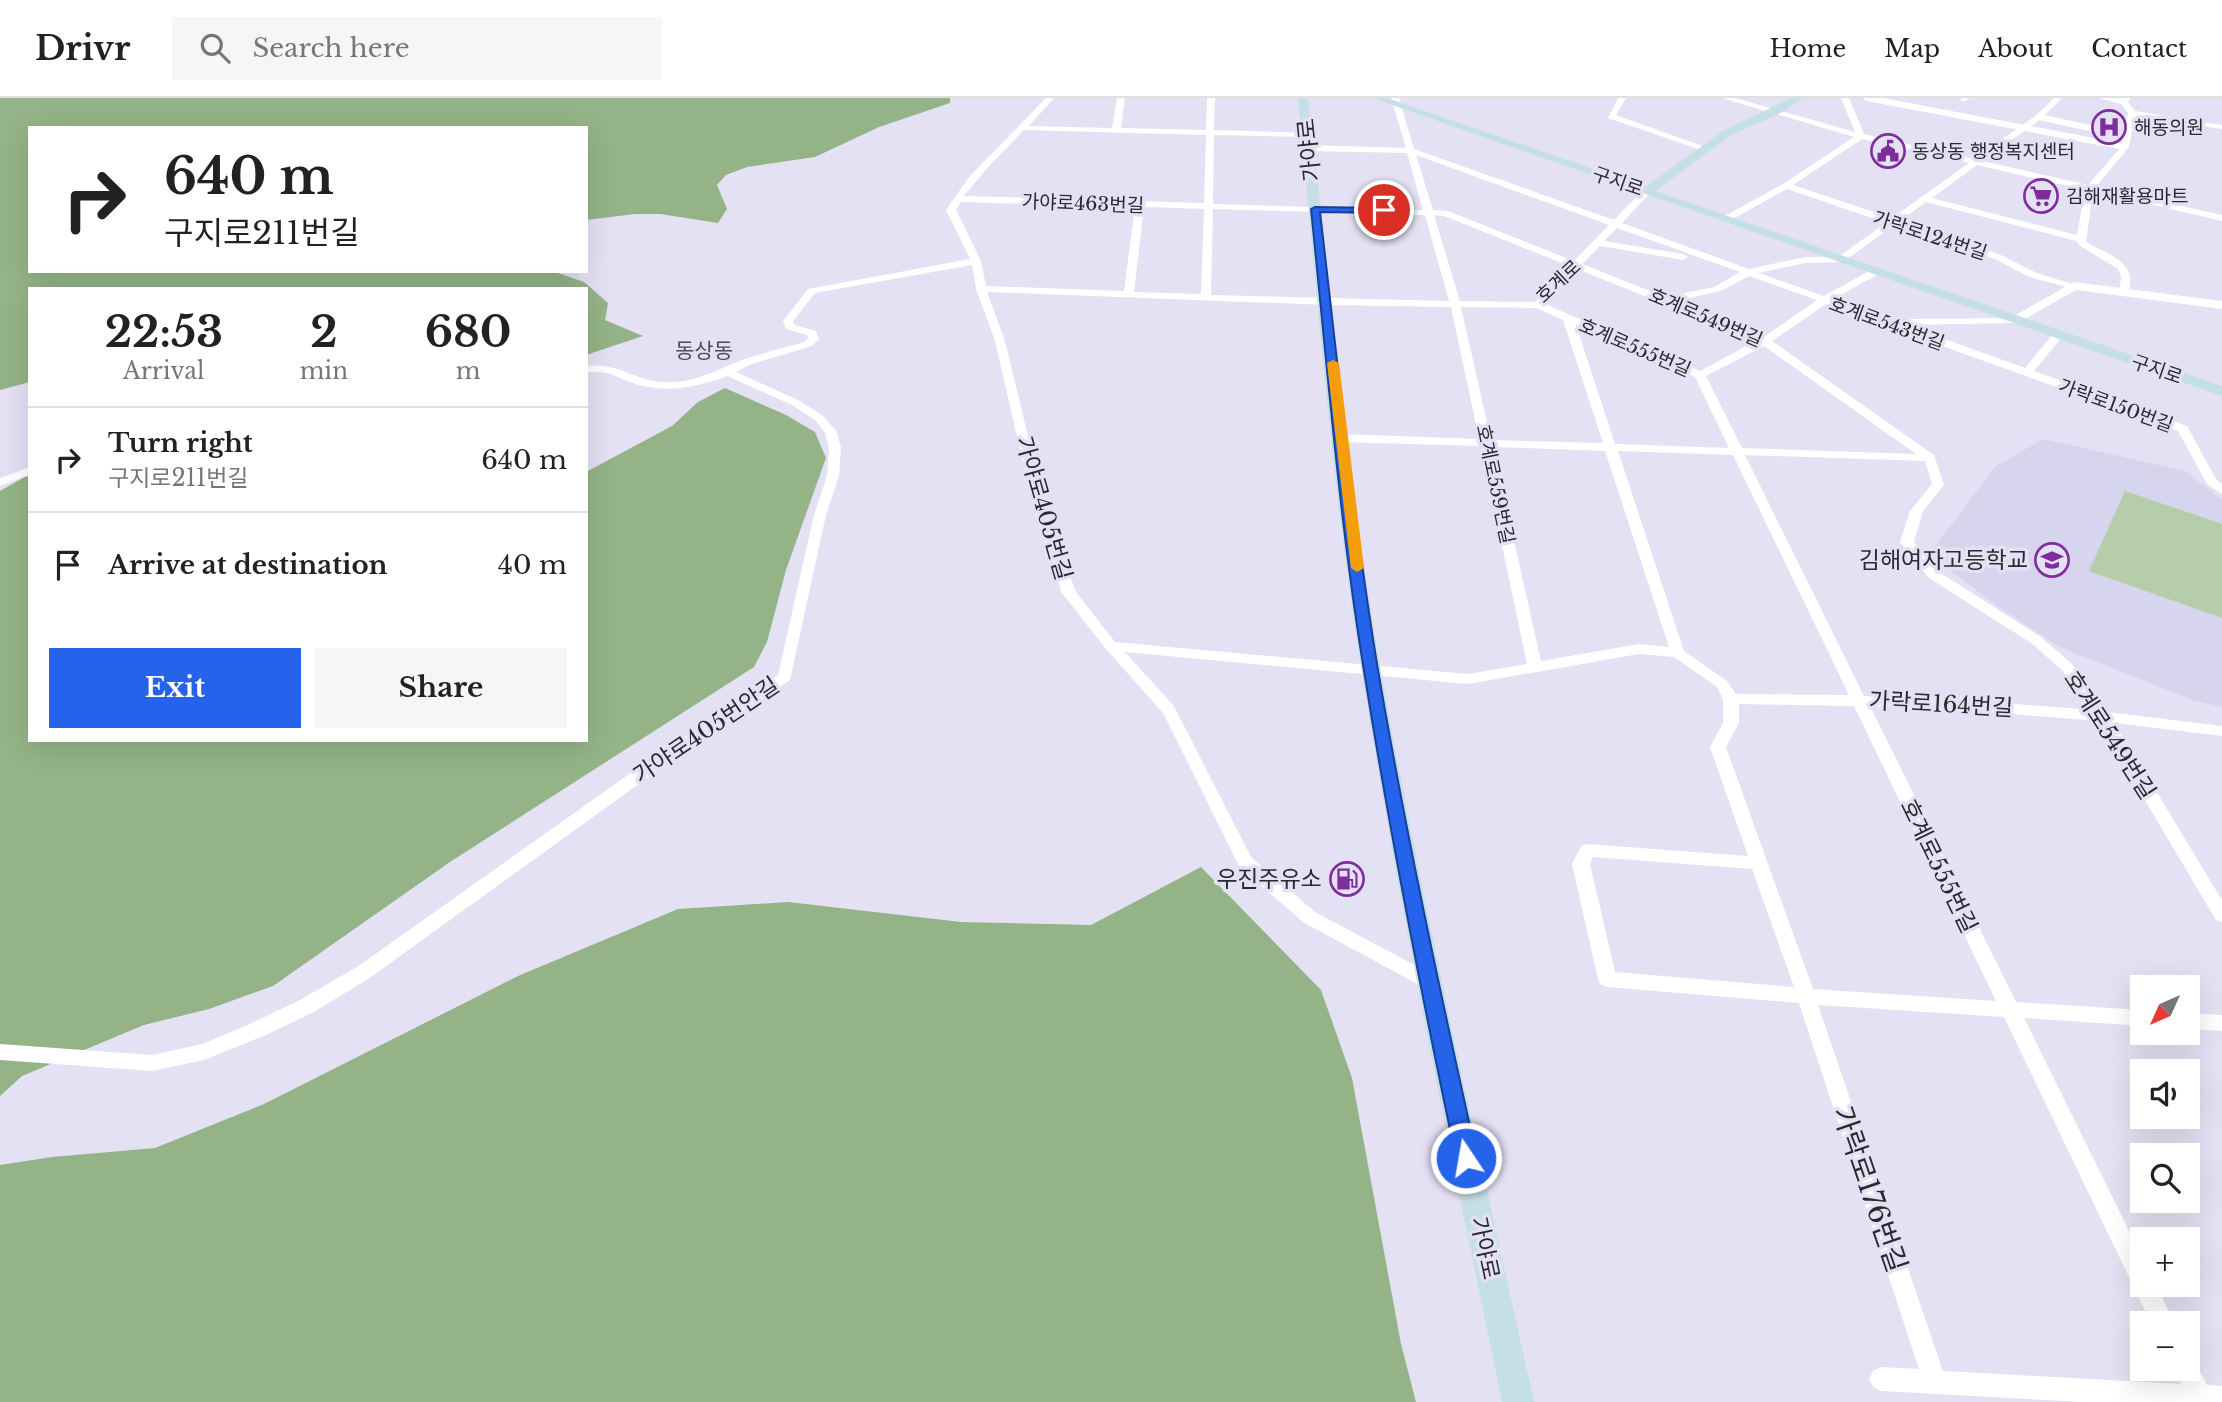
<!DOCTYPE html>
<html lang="en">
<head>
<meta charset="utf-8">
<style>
	body { margin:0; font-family:"Libre Baskerville","Noto Sans KR",serif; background:#f6f6f6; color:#222; height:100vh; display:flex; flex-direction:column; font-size:26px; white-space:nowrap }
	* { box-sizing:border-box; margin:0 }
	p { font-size:23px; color:#767676 }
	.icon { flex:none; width:38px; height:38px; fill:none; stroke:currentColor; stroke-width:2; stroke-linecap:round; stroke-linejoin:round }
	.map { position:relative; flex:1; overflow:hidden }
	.drawer { position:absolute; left:28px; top:189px; width:560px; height:455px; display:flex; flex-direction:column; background:#fff; border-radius:0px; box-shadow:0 7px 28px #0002 }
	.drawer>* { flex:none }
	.banner { position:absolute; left:28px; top:28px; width:560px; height:147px; border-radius:0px; box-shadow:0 7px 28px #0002; background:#fff; color:#222; overflow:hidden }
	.needle { width:46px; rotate:225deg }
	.fabs { position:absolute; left:2130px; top:877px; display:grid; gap:14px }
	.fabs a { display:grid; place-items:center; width:70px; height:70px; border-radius:0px; background:#fff; box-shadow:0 7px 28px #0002; font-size:35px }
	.pin { position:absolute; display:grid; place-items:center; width:60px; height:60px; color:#fff; margin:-30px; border:4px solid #fff; border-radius:50%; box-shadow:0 2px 7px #0007 }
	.me { position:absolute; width:77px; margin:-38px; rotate:348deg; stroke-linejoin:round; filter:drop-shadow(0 0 5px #0008) }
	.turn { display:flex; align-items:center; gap:24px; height:147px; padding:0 21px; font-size:32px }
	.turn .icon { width:91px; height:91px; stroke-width:2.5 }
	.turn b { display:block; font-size:49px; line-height:60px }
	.eta { display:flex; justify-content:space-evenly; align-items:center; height:119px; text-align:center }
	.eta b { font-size:42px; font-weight:700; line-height:49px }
	.cta { display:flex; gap:14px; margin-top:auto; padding:14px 21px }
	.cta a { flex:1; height:80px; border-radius:0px; background:#2563eb; color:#fff; font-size:28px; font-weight:700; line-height:80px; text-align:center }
	.cta a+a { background:#f6f6f6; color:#222 }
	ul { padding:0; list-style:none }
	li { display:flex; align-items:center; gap:21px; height:105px; padding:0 21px; border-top:2px solid #e0e0e0 }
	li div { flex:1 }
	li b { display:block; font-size:26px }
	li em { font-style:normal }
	header { display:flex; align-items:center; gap:42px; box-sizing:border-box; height:98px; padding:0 35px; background:#fff; border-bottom:2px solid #e0e0e0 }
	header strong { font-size:33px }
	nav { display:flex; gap:38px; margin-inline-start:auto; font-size:24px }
	.search { width:490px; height:63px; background:#f6f6f6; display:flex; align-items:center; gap:18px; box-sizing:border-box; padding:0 24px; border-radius:0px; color:#767676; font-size:26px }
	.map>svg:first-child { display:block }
</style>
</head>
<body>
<header>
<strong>Drivr</strong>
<div class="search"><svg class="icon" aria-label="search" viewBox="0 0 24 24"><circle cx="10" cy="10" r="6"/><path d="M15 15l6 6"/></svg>Search here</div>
<nav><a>Home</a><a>Map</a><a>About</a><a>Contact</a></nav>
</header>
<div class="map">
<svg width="2222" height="1304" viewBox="0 0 2222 1304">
	<rect width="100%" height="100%" fill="#e3e1f3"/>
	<path fill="#d7d4ed" d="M2043,341L2185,373L2222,402V609L2193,602L2059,549L1989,502L1929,456L1996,368Z"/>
	<path fill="#b5cdaa" d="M2125,393L2222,426V520L2089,473Z"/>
	<g fill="#94b487">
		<path d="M0,0H950V5L879,29L815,59L747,69L726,77L717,87L727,111L718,125L660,116H635L586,122V30H30V173H552L584,184L608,205L605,222L643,238L586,257V191H30V284L0,292Z"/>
		<path d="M725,290L786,317L815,334L826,360L786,472L767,544L754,569L450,764L273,888L209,911L144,927L22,978L0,998V393L30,376V642H586V374L672,328L698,304Z"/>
		<path d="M1201,769L1321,892L1352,980L1401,1246L1416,1304H0V1067L52,1059L155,1050L264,1006L518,878L678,811L788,804L961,824L1091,827Z"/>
	</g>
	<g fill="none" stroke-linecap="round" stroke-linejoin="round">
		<g stroke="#fff" stroke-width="6">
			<path d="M1867,0L2125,49"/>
			<path d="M2039,19L2127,38"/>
			<path d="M1991,53L2039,19L2058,0"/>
		</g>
		<g fill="#fff" fill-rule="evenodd">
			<path d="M1046,0H1054L1029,28L1112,30L1117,0H1125L1121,30L1206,32L1207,0H1215L1214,32L1311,35L1312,37L1308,39L1214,37L1213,106L1423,112L1407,55L1309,53L1305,50L1309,47L1406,50L1391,0H1399L1414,51L1614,122L1644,91H1650V95L1622,125L1749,171L1805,159H1838L1886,125L1787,91L1729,123H1723V119L1783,86L1854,39L1722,0H1735L1855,34L1841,0H1849L1864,36L1974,61L1991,50L1995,53L1983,63L2088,87L2121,49L2128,15L2121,6L2098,0H2131L2128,4L2135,13L2222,27V31L2135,18L2129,49L2096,89L2222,117V123L2093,93L2086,144C2111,158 2139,164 2128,197L2119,195L2121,179L2118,171L2079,147L2077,143L1926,104L1900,123L2001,157L2037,175L2079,188L2074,191L2029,179L1995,161L1894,127L1843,164L1805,165L1759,175L1824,198L1871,172H1879V176L1833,201L1897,224L1905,221L2017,220V224L2013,225L1906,227L2025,270L2054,235H2062V239L2034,273L2187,328L2216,381L2222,386V396L2207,386L2178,333L1826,206L1772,243L1934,357L1944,387L1923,413L1914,444L1939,474L2041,539L2072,566L2108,614L2222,628V638L2115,625L2222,802V824L2216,822L2098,623L1977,613L1870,608L2016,904L2142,912V928L2024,920L2142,1159V1186H2156L2174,1225H2151L2004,919L1818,907L1943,1273L2181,1286L2175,1270H2188V1259L2194,1262L2207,1287L2222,1288V1304H2083L1881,1293L1873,1289L1869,1281L1873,1273L1881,1269L1919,1271L1799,905L1607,889L1600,886L1598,881L1572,766L1581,748L1587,746L1748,758L1710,649L1723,625V601L1717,589L1674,559L1639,556L1468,586L1125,554L1174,608L1251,759L1315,814L1435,878L1437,883L1435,888L1428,891L1421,888L1303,824L1239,768L1163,615L1106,551L1062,495L1035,417L995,243L976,191L972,167L815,195L793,223L795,227L816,233L819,241L812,248L749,267L736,274L800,303L823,318L837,334L841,350L839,378L826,417L790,582L661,670L371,879L314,914L266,937L204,962L152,973L0,962V946L152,957L202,946L252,925L300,902L357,869L649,662L778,577L814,417L827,378L829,350L825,335L815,322L792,307L727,278C698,289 670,295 639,287C616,280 612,272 586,274V268C620,264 634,283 664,284C693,286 716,272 742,262C762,255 784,250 804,244L808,240L807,237L786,231L783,223L808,191L970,161L946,112L969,79ZM1024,32L1206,37L1204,105L964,98L988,69ZM1862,41L1969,65L1892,120L1793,87ZM1416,57L1609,127L1574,163L1448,113L1433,112ZM1977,67L2085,92L2077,137L1932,100ZM961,104L1135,109L1124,193L986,188L981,163L956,112ZM1144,109L1204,111L1201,196L1134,194ZM1213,111L1425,117L1449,203L1211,197ZM1434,117L1444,118L1569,168L1535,204L1460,203ZM1617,130L1740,174L1714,189L1665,199L1582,166L1600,148L1683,162L1688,159L1683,156L1604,143ZM1577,171L1756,243L1700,273L1545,206ZM1749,178L1817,202L1764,239L1675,203L1721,193ZM987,194L1327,207L1451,209L1479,341L1340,336L1334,340L1340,344L1481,348L1527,566L1468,576L1115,544L1076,494L1047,417L1005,243ZM1461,209L1536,210L1563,222L1603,345L1491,342ZM1576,227L1695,279L1729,350L1615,346ZM1764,248L1916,356L1742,350L1706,278ZM1493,349L1605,353L1669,549L1639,546L1541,563ZM1618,353L1733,357L1849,597L1736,596L1727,583L1684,553ZM1745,357L1925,363L1932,386L1910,413L1900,444L1929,480L2031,545L2062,572L2091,612L1977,603L1864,598ZM1739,606L1854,608L1996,903L1813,891L1726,649L1739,625ZM1593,759L1752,771L1794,889L1615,874L1590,766Z"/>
			<path d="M1618,0H1626L1616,17L1708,50L1701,52L1608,20Z"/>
			<path d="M1962,0H1970L1964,4L1960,2Z"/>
			<path d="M30,369V377L0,388V380Z"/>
			<path d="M2188,915L2222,917V933L2188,931Z"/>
		</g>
		<path fill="#fff" fill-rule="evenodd" d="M2074,184L2222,203V211L2076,192L2018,225L2007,222Z"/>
		<g fill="#c4e0e6" fill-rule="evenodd">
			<path d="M1298,0H1308C1331,191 1348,385 1381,574C1425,819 1480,1061 1534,1304H1502C1452,1061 1401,819 1362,574C1331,384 1317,191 1298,0Z"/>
			<path d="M1372,0H1387L1645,89L1723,33L1791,0H1803L1779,16L1731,37L1655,93L2222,288V298Z"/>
		</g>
	</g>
	<path fill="#2563eb" stroke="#184099" stroke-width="2" d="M1315,109L1384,110L1389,112L1384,115L1320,114C1338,267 1353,420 1378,572C1406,736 1441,898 1477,1060L1474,1067L1466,1070L1459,1067L1456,1060C1422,899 1390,736 1364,573C1339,420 1327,265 1311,111Z"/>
	<path fill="#f59e0b" d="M1333,262L1339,265L1364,470L1357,474L1351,470L1327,265Z"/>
	<defs>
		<g id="hospital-ring" transform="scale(1.75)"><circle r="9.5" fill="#e3e1f3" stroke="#7f2d9d" stroke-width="1.5"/><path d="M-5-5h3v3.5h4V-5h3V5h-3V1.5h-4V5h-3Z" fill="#7f2d9d"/></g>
		<g id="civic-ring" transform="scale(1.75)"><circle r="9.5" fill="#e3e1f3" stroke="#7f2d9d" stroke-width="1.5"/><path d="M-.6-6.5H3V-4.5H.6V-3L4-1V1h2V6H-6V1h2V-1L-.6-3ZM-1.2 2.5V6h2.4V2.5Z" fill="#7f2d9d"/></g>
		<g id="supermarket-ring" transform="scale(1.75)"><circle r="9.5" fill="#e3e1f3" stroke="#7f2d9d" stroke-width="1.5"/><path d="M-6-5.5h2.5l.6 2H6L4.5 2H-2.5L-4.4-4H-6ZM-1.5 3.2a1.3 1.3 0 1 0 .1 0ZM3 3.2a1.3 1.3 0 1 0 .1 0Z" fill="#7f2d9d"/></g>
		<g id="school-ring" transform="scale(1.75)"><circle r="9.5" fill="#e3e1f3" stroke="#7f2d9d" stroke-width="1.5"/><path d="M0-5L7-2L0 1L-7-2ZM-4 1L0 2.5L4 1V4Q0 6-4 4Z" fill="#7f2d9d"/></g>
		<g id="fuel-ring" transform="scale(1.75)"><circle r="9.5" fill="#e3e1f3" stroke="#7f2d9d" stroke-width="1.5"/><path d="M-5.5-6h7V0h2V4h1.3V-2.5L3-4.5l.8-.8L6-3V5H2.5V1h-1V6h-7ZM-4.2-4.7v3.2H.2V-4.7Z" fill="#7f2d9d"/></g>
	</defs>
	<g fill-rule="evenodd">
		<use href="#hospital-ring" x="2109" y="29"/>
		<use href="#civic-ring" x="1888" y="53"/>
		<use href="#supermarket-ring" x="2041" y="98"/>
		<use href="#school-ring" x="2052" y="462"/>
		<use href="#fuel-ring" x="1347" y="781"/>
	</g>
	<g text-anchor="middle" stroke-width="7" stroke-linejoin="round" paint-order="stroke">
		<g font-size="19" fill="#2a292f" stroke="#e3e1f3" text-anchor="start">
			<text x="2134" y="36">해동의원</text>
			<text x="1912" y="60">동상동 행정복지센터</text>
			<text x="2066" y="105">김해재활용마트</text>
		</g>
		<g font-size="19" fill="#2a292f" stroke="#e3e1f3">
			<text transform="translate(1618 83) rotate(19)" y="7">구지로</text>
			<text transform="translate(1083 105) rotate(2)" y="7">가야로463번길</text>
			<text transform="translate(1930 137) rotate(18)" y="7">가락로124번길</text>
			<text transform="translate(1558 183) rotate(-43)" y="7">호계로</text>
			<text transform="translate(1706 219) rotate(23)" y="7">호계로549번길</text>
			<text transform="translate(1887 225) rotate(20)" y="7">호계로543번길</text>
			<text transform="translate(1635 249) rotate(23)" y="7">호계로555번길</text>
			<text transform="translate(2157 271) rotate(19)" y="7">구지로</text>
			<text transform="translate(2116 307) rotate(20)" y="7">가락로150번길</text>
			<text transform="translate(1496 386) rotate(78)" y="7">호계로559번길</text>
		</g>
		<g font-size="21" fill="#4e4c5b" stroke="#e3e1f3">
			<text x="704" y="260">동상동</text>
		</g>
		<g font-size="23" fill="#2a292f" stroke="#e3e1f3">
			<text transform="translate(1309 52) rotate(-96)" y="8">가야로</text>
			<text transform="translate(1044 410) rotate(74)" y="8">가야로405번길</text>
			<text transform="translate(1941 606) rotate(3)" y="8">가락로164번길</text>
			<text transform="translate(706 632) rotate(-34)" y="8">가야로405번안길</text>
			<text transform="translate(2110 637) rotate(57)" y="8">호계로549번길</text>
			<text transform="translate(1939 768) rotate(64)" y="8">호계로555번길</text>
			<text transform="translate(1485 1150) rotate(78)" y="8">가야로</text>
		</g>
		<g font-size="23" fill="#2a292f" stroke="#e3e1f3" text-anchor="end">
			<text x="2028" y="470">김해여자고등학교</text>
			<text x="1322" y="789">우진주유소</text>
		</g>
		<g font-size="28" fill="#2a292f" stroke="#e3e1f3">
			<text transform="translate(1870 1091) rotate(71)" y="10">가락로176번길</text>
		</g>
	</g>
</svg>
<div class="fabs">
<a><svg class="needle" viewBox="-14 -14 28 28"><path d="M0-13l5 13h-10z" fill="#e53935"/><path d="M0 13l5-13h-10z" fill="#767676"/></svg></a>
<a><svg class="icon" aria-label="sound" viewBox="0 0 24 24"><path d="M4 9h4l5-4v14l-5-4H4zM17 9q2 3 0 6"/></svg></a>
<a><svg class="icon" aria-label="search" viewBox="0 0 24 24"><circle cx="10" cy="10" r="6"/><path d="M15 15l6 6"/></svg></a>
<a>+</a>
<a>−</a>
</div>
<div class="pin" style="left:1384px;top:112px;background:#d93025"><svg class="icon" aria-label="arrive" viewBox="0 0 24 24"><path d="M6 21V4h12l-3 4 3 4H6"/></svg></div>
<svg class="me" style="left:1466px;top:1060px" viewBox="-20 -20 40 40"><circle r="17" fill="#2563eb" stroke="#fff" stroke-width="3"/><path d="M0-11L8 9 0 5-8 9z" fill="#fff"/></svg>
<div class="banner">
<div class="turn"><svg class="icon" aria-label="right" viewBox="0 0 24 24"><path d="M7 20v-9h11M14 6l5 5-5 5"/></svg><div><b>640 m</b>구지로211번길</div></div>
</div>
<section class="drawer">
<div class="eta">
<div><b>22:53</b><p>Arrival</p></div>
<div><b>2</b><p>min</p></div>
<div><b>680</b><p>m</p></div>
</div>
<ul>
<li><svg class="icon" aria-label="right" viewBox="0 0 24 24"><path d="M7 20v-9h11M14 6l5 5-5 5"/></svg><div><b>Turn right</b><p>구지로211번길</p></div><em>640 m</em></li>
<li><svg class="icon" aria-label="arrive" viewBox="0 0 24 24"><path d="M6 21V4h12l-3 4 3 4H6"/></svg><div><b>Arrive at destination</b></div><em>40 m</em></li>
</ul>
<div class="cta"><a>Exit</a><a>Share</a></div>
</section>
</div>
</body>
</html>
